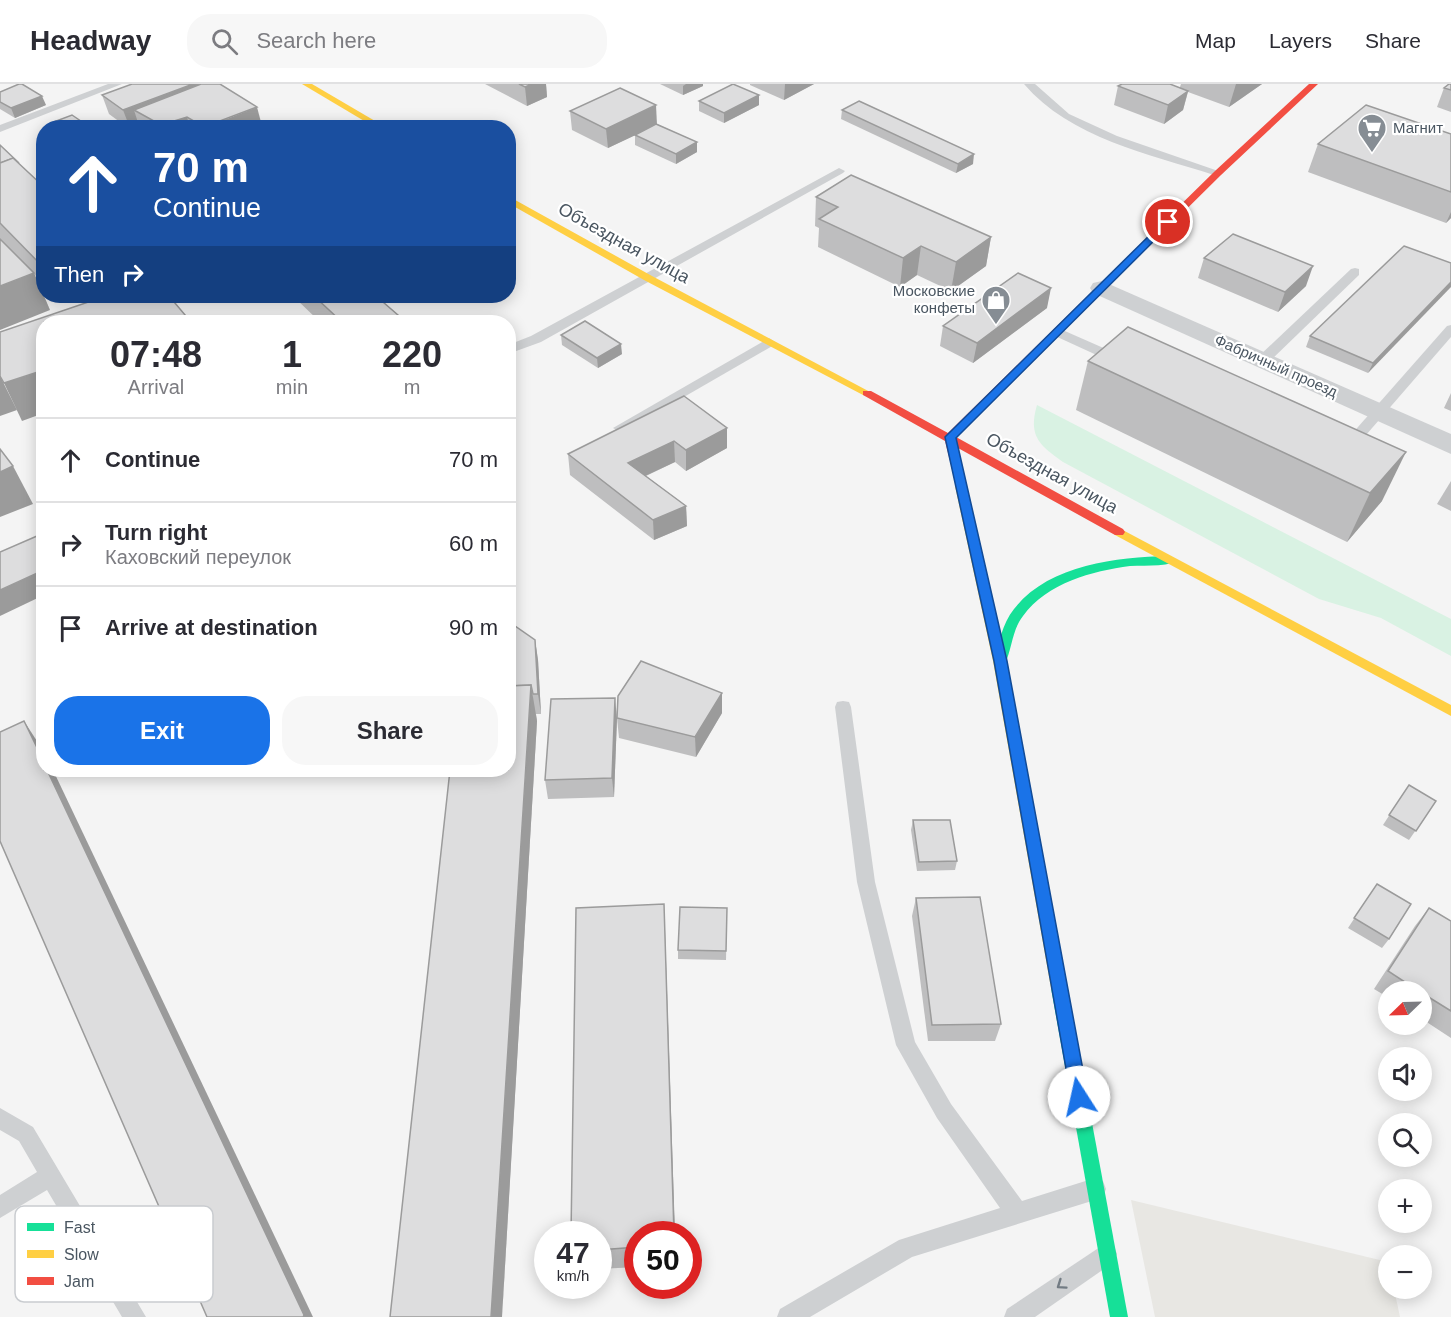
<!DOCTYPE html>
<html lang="en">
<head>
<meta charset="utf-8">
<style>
	body { margin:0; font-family:Arial,sans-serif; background:#f7f7f7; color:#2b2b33; height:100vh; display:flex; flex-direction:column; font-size:22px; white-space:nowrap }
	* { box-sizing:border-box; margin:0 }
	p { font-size:20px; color:#7c7c81 }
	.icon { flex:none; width:33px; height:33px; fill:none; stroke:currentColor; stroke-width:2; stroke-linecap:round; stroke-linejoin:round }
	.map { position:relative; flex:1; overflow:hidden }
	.drawer { position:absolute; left:36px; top:231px; width:480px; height:462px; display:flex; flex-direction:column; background:#fff; border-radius:24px; box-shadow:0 3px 15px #0003 }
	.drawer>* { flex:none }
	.top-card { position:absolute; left:36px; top:36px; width:480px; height:183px; border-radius:24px; box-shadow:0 3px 15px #0003; background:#1a4fa0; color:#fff; overflow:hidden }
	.needle { width:39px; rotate:247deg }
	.buttons { position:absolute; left:1378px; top:897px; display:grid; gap:12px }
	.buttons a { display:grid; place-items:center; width:54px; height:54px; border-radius:50%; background:#fff; box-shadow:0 3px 15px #0003; font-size:30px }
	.speed { position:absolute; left:534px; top:1137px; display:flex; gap:12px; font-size:30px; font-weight:700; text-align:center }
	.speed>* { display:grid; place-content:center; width:78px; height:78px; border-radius:50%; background:#fff; box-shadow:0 3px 15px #0003; line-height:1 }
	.speed small { font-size:15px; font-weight:400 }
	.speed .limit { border:9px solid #d22; background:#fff; color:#111 }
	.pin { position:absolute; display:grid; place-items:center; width:51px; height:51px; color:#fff; margin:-26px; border:3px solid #fff; border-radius:50%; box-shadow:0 2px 6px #0007 }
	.me { position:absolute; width:66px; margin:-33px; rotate:350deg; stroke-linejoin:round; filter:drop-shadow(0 0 4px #0008) }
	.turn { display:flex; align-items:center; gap:21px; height:126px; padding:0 18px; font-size:27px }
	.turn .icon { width:78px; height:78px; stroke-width:2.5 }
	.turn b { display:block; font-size:42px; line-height:51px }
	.then { display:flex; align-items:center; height:57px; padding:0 18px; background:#0003; gap:12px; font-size:22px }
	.eta { display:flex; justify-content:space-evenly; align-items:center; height:102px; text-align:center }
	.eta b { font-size:36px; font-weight:700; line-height:42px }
	.button { display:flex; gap:12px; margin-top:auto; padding:12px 18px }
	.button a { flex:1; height:69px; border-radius:24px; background:#1a73e8; color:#fff; font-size:24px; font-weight:700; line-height:69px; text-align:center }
	.button a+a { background:#f7f7f7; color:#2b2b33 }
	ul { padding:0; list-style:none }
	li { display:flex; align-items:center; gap:18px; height:84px; padding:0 18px; border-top:2px solid #e1e1e2 }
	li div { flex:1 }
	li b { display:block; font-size:22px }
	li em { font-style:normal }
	header { display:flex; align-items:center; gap:36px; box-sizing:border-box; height:84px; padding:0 30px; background:#fff; border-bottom:2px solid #e1e1e2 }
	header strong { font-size:28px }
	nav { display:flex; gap:33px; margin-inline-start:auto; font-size:21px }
	.search { width:420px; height:54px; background:#f7f7f7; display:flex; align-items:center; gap:15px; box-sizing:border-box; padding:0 21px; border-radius:24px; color:#7c7c81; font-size:22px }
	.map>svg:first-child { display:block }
</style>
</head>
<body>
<header>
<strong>Headway</strong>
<div class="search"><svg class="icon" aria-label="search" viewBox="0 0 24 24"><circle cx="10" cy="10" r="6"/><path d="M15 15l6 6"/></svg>Search here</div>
<nav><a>Map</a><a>Layers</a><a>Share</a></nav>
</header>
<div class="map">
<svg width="1451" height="1233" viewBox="0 0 1451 1233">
	<rect width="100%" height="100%" fill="#f4f4f4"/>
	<path fill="#e8e7e3" d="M1131,1116L1388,1178L1389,1204L1394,1205L1400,1233H1155Z"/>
	<path fill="#d9f2e3" d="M1037,321L1451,535V572L1381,534L1319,515L1063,378C1039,361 1028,352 1037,321Z"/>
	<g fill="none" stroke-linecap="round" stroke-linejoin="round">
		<g fill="#ced0d2" fill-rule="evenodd">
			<path d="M108,0H122L0,48V41Z"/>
			<path d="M1024,0H1035L1069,30L1117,52L1224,89L1214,91C1149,70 1070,54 1024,0Z"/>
			<path d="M839,84L845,87L843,89L541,258L508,270V261L531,252Z"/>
			<path d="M1355,184L1359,185V191L1268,279H1258V273L1351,185Z"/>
			<path d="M1451,241V253L1353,366H1343V360L1447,242Z"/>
			<path d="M1058,244L1124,273L1126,276L1119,280L1114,279L1053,251V245Z"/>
			<path d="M769,254L775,258L774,261L625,347L620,348L613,344Z"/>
			<path d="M843,617L849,618L851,623L875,798L915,958L951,1020L1022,1117L1095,1094L1103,1097L1106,1105L1103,1113L1095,1116L912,1173L810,1233H777L780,1225L899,1156L1000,1124L937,1034L896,961L857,798L835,623L837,618Z"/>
			<path d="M0,1024L33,1043L146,1233H122L47,1106L0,1134V1111L37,1088L19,1057L0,1046Z"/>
			<path d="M1106,1159L1114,1162L1117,1170L1114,1178L1035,1233H1004L1007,1225Z"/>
		</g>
		<path fill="#ced0d2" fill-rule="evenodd" d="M1102,197L1451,350V370L1093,209L1090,204L1093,199Z"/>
		<g fill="#16e098" fill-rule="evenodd">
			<path d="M1168,472L1172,473L1174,476L1172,479C1159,483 1144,481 1130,482C1092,487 1047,499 1023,532C1012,546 1012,565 1005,580H995L993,577C999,560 1002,540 1014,525C1048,481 1116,473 1168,472Z"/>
			<path d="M1059,897L1065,899L1067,904L1128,1233H1110L1051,904L1053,899Z"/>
		</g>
		<g fill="#ffcf43" fill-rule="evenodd">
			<path d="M302,0H312L387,44H376Z"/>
			<path d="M508,112L652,192L872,309L867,312L863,311L644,196L508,119Z"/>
			<path d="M961,398L967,402L1007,577L1067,904L1065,909L1059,911L1053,909L1051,904L993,577L955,402Z"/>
			<path d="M1119,444L1451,621V632L1115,451L1113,448Z"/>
		</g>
		<path fill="#f24e42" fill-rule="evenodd" d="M1309,0H1318L1221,91L956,353L1123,445L1125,448L1123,451H1115L958,364L967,402L965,405H957L945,357L863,311V307H871L948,349L1215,87Z"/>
	</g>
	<g fill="#bebebf">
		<path d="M485,0H546L547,13L527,22Z"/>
		<path d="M660,0H703V2L683,11Z"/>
		<path d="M750,0H814L784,16L750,1Z"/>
		<path d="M1181,0H1262L1229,23L1188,8L1183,26L1164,40L1114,21L1118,2L1180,3Z"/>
		<path d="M1451,0V28L1437,23L1444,4Z"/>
		<path d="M0,8L46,21L15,34L0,25Z"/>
		<path d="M102,11L262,42L258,44H140L139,42L134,44H128L109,30Z"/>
		<path d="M759,11V21L724,39L699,27V17Z"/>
		<path d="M842,26L973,80L956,89L841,35Z"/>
		<path d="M570,27L657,40L697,58V68L676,80L635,61V51L608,64L572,46Z"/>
		<path d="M1451,50V134L1446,139L1308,88L1318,60Z"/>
		<path d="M0,61L44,103V200L34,190L50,226L26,181L0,155Z"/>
		<path d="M816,113L991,153L986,182L951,207L917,191L900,203L818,163L819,144L815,142Z"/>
		<path d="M1204,174L1306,202L1278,228L1198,194Z"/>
		<path d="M1451,179L1368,289L1306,263L1310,252Z"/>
		<path d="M293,212H376L406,238H320Z"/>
		<path d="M1047,224L973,279L940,262L943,242Z"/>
		<path d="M1128,243L1382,417L1347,458L1076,326L1088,277Z"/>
		<path d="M561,251L622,270L598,284L562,261Z"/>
		<path d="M1451,309V327L1444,324Z"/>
		<path d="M727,344V364L686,387L675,378L646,392L686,422L687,442L654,456L570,391L568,370Z"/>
		<path d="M1451,397V427L1437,420Z"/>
		<path d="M535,556L538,576L541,630H536L537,637L502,1233Z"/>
		<path d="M722,629L696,673L619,654L617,634Z"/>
		<path d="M617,634L614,713L548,715L545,696Z"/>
		<path d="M1409,701L1436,717L1409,756L1383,741Z"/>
		<path d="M913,736L957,777L955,786L917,787L911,746Z"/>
		<path d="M1377,800L1389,855L1382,864L1348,844Z"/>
		<path d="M916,814L1001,940L995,957H928L912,832Z"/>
		<path d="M664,820L665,846L638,1150V1183L598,1185V1150Z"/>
		<path d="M727,824L726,876L678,875V866Z"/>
		<path d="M1429,824L1451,837V954L1422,935V908H1389V914L1374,905L1415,842Z"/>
	</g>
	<g fill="#9b9b9b">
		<path d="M193,0H208L134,26L139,42L134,44H130L123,26Z"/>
		<path d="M532,0H546L547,13L527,22L525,3Z"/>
		<path d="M686,0H703V2L683,11V2Z"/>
		<path d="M785,0H814L784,16Z"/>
		<path d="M1236,0H1262L1229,23Z"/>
		<path d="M1188,7L1183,26L1164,40L1168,21Z"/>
		<path d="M759,11V21L724,39V29Z"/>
		<path d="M42,12L46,21L15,34L11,24Z"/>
		<path d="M656,21L657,41L608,64L606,45Z"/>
		<path d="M257,23L262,42L258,44H204Z"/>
		<path d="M187,33L190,44H161V41Z"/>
		<path d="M697,58V68L676,80V70Z"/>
		<path d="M974,70L973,80L956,89L958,80Z"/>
		<path d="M1451,128V134L1446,139Z"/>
		<path d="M991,153L986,182L951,207L956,178Z"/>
		<path d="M921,162L917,191L900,203L903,174Z"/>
		<path d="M1313,182L1306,202L1278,228L1285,208Z"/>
		<path d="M34,189L50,226L0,246V202Z"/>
		<path d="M1451,198V203L1368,289L1373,279Z"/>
		<path d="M1051,204L1047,224L973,279L977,259Z"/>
		<path d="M57,212H66L58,215Z"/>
		<path d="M621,260L622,270L598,284L597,274Z"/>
		<path d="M44,286V329L22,337L4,299Z"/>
		<path d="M0,292L17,326L0,332Z"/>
		<path d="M727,344V364L686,387V366Z"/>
		<path d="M674,357L675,378L630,399L628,379Z"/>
		<path d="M1406,368L1382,417L1347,458L1370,409Z"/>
		<path d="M13,382L33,420L0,433V388Z"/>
		<path d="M686,422L687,442L654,456L653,436Z"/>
		<path d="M44,486V511L0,532V506Z"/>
		<path d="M535,556L538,576L541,630L538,610Z"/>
		<path d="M531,601L537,637L502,1233H491Z"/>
		<path d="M722,609V629L696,673L695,653Z"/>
		<path d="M615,614L617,634L614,713L612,694Z"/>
		<path d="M24,637L44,668V678Z"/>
		<path d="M47,686H53L313,1233H303Z"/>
		<path d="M664,820L665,846L675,1150H674Z"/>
	</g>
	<g fill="#ddddde" stroke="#9b9b9b" stroke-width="1.5">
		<path d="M19,0H22L42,12L11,24L0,18V8Z"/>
		<path d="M132,0H193L123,26L102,11Z"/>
		<path d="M201,0H220L257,23L204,43L187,33L161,41L134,26Z"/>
		<path d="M519,0H532L525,3Z"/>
		<path d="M733,0L759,11L724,29L699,17Z"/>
		<path d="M1122,0H1170L1188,7L1168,21L1118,2Z"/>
		<path d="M1449,0H1451V6L1444,4Z"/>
		<path d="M620,4L656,21L606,45L570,27Z"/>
		<path d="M859,17L974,70L958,80L842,26Z"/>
		<path d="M1366,21L1451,50V108L1318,60Z"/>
		<path d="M72,31L91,44H58L51,39Z"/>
		<path d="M656,40L697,58L676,70L635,51Z"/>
		<path d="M0,61L19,79L13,74L0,79Z"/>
		<path d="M13,74L44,103V184L0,139V79Z"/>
		<path d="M851,91L991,153L956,178L921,162L903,174L819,135L838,123L816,113Z"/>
		<path d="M1233,150L1313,182L1285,208L1204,174Z"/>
		<path d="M0,155L34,189L0,202Z"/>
		<path d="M1404,162L1451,179V198L1373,279L1310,252Z"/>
		<path d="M1018,189L1051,204L977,259L943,242Z"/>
		<path d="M106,212H169L191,238H44V286L4,299L0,292V248Z"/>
		<path d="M314,212H376L406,238H342Z"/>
		<path d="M585,237L621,260L597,274L561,251Z"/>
		<path d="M1128,243L1406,368L1370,409L1088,277Z"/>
		<path d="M684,312L727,344L686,366L674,357L628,379L686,422L653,436L568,370Z"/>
		<path d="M0,365L13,382L0,388Z"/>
		<path d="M44,449V486L0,506V468Z"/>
		<path d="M508,537L535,556L538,610H533L531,601L508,602Z"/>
		<path d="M641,577L722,609L695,653L617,634L618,612Z"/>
		<path d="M531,601L491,1233H390L450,686H508V602Z"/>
		<path d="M615,614L612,694L545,696L551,615Z"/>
		<path d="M24,637L44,678V686H47L304,1231L303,1233H207L0,757V648Z"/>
		<path d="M1409,701L1436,717L1416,747L1389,731Z"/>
		<path d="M913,736H950L957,777L919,778Z"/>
		<path d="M1377,800L1411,820L1389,855L1354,834Z"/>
		<path d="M980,813L1001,940L932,941L916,814Z"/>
		<path d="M664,820L674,1150H638V1163L598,1166V1150H571L576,824Z"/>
		<path d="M680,823L727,824L726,867L678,866Z"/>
		<path d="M1429,824L1451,837V927L1422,909V908H1420L1388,887Z"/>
	</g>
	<defs><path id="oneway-chevron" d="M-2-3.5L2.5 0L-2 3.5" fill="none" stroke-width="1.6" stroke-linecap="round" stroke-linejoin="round" transform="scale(1.5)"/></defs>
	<use stroke="#727b83" href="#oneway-chevron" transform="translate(1061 1201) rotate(145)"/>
	<path fill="#1a73e8" stroke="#114b97" stroke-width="1.5" d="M1165,136L1173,138L956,354L1007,577L1088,1013L1085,1019L1079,1021L1073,1019L1071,1013L994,577L945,353Z"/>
	<defs>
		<g id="supermarket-pin" transform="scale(1.5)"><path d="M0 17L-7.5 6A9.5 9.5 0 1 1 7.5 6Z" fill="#868d94" stroke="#fff"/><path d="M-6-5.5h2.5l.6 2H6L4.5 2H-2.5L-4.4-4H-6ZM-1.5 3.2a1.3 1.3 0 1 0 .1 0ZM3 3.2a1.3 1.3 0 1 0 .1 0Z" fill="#fff"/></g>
		<g id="shop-pin" transform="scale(1.5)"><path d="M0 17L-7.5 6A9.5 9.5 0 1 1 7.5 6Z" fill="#868d94" stroke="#fff"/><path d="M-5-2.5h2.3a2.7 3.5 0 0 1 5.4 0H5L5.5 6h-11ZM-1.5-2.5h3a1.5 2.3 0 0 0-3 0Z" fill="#fff"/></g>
	</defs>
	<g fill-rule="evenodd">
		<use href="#supermarket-pin" x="1372" y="44"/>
		<use href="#shop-pin" x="996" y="216"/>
	</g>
	<g text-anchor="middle" stroke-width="4.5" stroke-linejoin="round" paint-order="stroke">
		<g font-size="15" fill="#4a5661" stroke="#fff" text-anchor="start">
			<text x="1393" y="49">Магнит</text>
			<text x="975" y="212" text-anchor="end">Московские<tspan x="975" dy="17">конфеты</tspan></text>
		</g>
		<g font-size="15" fill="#4a5661" stroke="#fff">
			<text transform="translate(1276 282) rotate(24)" y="5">Фабричный проезд</text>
		</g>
		<g font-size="18" fill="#4a5661" stroke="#fff">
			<text transform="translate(624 159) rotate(29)" y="6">Объездная улица</text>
			<text transform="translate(1052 389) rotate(29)" y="6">Объездная улица</text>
		</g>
	</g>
	<rect x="15" y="1122" width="198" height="96" rx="9" fill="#fff" stroke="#c9ccd0" stroke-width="1.5"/>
	<rect x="27" y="1139" width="27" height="8" fill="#16e098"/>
	<rect x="27" y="1166" width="27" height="8" fill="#ffcf43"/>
	<rect x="27" y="1193" width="27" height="8" fill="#f24e42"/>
	<g font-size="16" fill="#4a5661">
		<text x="64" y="1149">Fast</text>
		<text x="64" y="1176">Slow</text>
		<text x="64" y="1203">Jam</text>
	</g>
</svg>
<div class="buttons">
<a><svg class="needle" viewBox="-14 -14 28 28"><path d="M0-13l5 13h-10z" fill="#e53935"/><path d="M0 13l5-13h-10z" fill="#7c7c81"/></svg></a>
<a><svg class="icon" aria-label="sound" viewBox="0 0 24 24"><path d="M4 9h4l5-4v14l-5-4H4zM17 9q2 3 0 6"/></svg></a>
<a><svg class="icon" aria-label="search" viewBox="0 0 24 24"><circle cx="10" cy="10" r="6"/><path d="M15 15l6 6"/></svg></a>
<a>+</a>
<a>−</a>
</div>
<div class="speed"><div>47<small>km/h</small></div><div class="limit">50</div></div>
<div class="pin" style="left:1168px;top:138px;background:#d93025"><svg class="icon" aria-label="arrive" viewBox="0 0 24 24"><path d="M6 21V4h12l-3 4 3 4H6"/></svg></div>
<svg class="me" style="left:1079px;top:1013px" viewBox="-20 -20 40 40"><circle r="19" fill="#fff"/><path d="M0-13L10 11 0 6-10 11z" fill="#1a73e8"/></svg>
<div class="top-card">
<div class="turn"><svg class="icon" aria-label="ahead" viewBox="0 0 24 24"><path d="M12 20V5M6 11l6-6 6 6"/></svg><div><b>70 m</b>Continue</div></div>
<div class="then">Then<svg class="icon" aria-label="right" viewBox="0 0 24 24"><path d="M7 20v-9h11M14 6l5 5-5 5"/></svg></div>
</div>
<section class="drawer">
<div class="eta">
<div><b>07:48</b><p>Arrival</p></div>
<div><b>1</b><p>min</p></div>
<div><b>220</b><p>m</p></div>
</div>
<ul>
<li><svg class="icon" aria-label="ahead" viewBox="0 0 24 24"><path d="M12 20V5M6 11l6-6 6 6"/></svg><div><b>Continue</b></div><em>70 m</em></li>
<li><svg class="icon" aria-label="right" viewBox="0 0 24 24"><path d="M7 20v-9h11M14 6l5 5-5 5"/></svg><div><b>Turn right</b><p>Каховский переулок</p></div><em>60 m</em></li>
<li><svg class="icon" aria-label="arrive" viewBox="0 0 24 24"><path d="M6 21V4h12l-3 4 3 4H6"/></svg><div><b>Arrive at destination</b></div><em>90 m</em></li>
</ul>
<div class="button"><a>Exit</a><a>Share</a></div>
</section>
</div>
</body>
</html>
